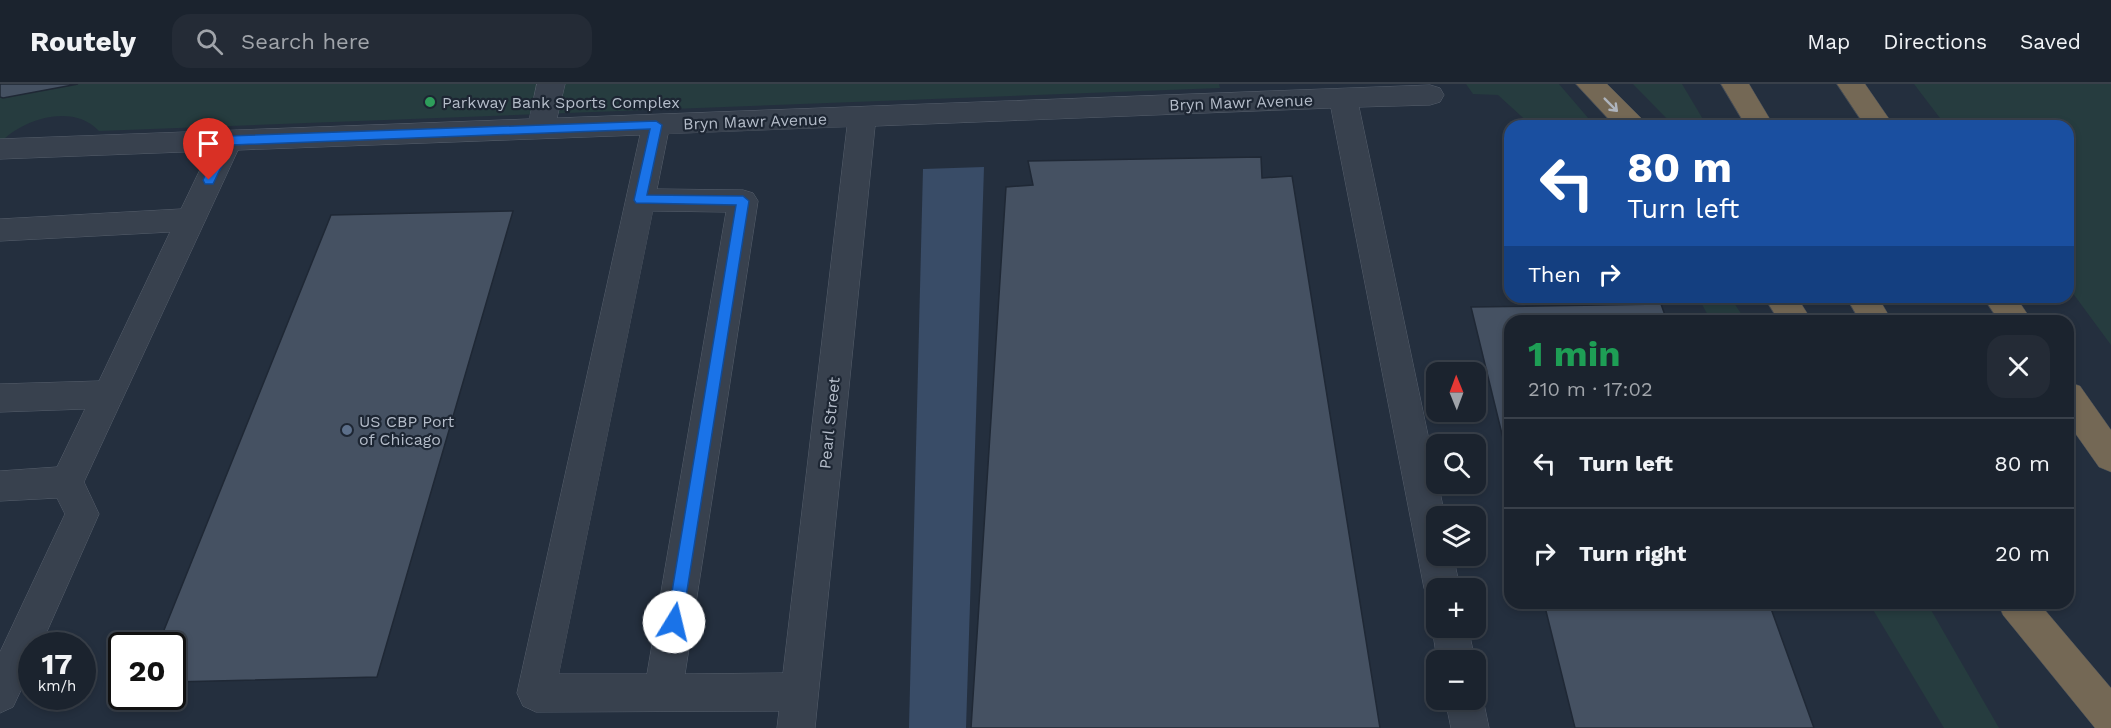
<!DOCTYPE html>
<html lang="en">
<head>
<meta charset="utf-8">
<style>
	body { margin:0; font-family:"Work Sans",sans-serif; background:#242b36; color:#f1f3f6; height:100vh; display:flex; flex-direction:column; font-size:22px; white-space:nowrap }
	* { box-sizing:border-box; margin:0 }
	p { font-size:20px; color:#a0a4aa }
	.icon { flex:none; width:33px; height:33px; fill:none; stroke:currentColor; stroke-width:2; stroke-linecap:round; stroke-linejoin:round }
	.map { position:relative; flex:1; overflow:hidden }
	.details { position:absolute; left:1504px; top:231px; width:570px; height:294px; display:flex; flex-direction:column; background:#1b232e; border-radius:18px; box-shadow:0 3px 9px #0003,0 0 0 2px #39404a }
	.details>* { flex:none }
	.banner { position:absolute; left:1504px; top:36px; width:570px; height:183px; border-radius:18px; box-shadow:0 3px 9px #0003,0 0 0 2px #39404a; background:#1a4fa0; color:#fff; overflow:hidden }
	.needle { width:39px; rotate:359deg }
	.tools { position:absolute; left:1426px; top:278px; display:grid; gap:12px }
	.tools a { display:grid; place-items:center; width:60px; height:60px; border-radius:12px; background:#1b232e; box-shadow:0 3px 9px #0003,0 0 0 2px #39404a; font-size:30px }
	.speed { position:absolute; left:18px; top:548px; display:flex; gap:12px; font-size:30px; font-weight:700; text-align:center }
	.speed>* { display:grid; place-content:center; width:78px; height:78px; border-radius:50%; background:#1b232e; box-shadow:0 3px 9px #0003,0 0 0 2px #39404a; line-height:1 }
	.speed small { font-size:15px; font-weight:400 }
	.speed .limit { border:3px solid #111; border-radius:9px; background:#fff; color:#111 }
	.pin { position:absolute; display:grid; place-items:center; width:51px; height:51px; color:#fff; margin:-62px -26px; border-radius:50% 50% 50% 0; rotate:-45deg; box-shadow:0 0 6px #0007 }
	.pin .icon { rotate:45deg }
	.me { position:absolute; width:66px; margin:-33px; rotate:9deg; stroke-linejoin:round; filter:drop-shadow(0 0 4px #0008) }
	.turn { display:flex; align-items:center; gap:21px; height:126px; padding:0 24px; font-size:27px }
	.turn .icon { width:78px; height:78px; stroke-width:2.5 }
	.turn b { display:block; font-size:42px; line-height:51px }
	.then { display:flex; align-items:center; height:57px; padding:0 24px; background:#0003; gap:12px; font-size:22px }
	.round { display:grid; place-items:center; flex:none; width:63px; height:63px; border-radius:18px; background:#242b36 }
	.overview { display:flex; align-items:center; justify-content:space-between; height:102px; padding:0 24px }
	h1 { font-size:36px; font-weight:700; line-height:45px; color:#1e9e55 }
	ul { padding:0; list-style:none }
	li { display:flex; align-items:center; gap:18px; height:90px; padding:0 24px; border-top:2px solid #39404a }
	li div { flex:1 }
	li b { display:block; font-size:22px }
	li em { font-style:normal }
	header { display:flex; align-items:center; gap:36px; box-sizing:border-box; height:84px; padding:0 30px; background:#1b232e; border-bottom:2px solid #39404a }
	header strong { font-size:28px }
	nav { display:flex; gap:33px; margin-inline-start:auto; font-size:21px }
	.search { width:420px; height:54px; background:#242b36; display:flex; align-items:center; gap:15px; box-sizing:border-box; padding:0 21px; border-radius:18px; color:#a0a4aa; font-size:22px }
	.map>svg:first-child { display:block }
</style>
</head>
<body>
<header>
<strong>Routely</strong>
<div class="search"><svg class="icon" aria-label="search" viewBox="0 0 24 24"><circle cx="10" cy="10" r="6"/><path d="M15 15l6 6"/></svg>Search here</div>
<nav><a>Map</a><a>Directions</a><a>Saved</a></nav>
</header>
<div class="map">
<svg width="2111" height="644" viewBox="0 0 2111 644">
	<rect width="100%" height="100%" fill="#242f3e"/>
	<g fill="#263c3f">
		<path d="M0,0H1219L1220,4L99,47C74,19 23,34 0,59Z"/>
		<path d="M1466,0H1559L1595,42H1532L1498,11L1473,10Z"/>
		<path d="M1633,0H1682L1707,42H1674Z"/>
		<path d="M1914,0H2111V261L2069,204L2068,42H1946Z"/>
		<path d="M1698,213H1730L1746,237H1711Z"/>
		<path d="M1869,519H1927L1999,644H1944Z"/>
	</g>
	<path fill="#394c67" d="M984,83L966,644H909L923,85Z"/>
	<g fill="#455162" stroke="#1f2835" stroke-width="1.5">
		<path d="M0,0H78L3,14L0,13Z"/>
		<path d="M1261,73L1262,94L1292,92L1380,644H971L1006,103L1033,101L1028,77Z"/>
		<path d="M513,127L377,593L172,598V561H158L331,131Z"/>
		<path d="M1661,220L1667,237H1510V383L1471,223Z"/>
		<path d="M1544,519H1769L1814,644H1575Z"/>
	</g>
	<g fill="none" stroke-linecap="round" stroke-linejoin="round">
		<g stroke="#565f6c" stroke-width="1">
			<g id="minor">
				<path d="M537,0H565L557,34L1430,1L1440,4L1444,11L1440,18L1430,21L1359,23L1445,432H1437V471H1453L1460,504H1437V519L1429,516L1424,504L1331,24L875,42L815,644H777L779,627L536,628L523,622L517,609L640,51L238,66L84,398L99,430L41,561H32V583L13,623L0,629V568L65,430L57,414L0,417V387L57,383L85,325L0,328V300L99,297L170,148L0,157V135L181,125L209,67L0,75V55L529,35ZM847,43L783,589L685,590L758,117L753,109L743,106L657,105L668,50ZM653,127L726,128L647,590H559Z"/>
				<path d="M1437,531V543H1468L1475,576H1437L1432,543Z"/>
				<path d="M1476,601L1483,615L1489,644H1451L1445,615H1476Z"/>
			</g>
		</g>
		<g stroke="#434c59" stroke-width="1">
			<g id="highway">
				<path d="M1576,0H1607L1642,35L1646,42H1615Z"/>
				<path d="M1721,0H1749L1774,42H1746Z"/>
				<path d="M1837,0H1865L1894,42H1865Z"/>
				<path d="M1764,213H1797L1812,237H1779Z"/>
				<path d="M1846,213H1878L1892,237H1860Z"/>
				<path d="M1983,213H2016L2032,237H1999Z"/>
				<path d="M2068,298L2080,302L2111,346V388L2099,383L2068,339Z"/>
				<path d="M1998,519H2039L2111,604V644H2095L2003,531Z"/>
			</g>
		</g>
		<use href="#minor" fill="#38414e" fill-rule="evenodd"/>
		<use href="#highway" fill="#746855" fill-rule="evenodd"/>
	</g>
	<defs><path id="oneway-shaft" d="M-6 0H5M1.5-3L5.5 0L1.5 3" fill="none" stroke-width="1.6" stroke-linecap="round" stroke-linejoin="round" transform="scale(1.5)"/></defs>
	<use stroke="#aeb4bd" href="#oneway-shaft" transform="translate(1611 21) rotate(45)"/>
	<path fill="#1a73e8" stroke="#114b97" stroke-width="1.5" d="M656,37L662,41L647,111L743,112L749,117L682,538L680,544L674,546L669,544L667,538L736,121L636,119L634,116L650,45L232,61L213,100H205L203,96L222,57L228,52Z"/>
	<circle fill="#2e9e5b" stroke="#1d2633" stroke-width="2" cx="430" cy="18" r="6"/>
	<circle fill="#5c6f8a" stroke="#1d2633" stroke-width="2" cx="347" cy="346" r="6"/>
	<g text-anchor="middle" stroke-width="4.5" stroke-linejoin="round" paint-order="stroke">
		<g font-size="16" fill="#b4bcc9" stroke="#1d2633" text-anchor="start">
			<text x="442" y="24">Parkway Bank Sports Complex</text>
			<text x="359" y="343">US CBP Port<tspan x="359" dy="18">of Chicago</tspan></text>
		</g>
		<g font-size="16" fill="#b4bcc9" stroke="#1d2633">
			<text transform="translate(1241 18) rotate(-2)" y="6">Bryn Mawr Avenue</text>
			<text transform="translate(755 37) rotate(-2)" y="6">Bryn Mawr Avenue</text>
			<text transform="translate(829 339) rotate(-84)" y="6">Pearl Street</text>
		</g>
	</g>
</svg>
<div class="tools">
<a><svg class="needle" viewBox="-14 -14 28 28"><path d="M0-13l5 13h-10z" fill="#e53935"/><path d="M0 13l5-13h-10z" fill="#a0a4aa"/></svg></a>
<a><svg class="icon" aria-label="search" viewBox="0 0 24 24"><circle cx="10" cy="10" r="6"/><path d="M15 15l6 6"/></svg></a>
<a><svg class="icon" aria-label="layers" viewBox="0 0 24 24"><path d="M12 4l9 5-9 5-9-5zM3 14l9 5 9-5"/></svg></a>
<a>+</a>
<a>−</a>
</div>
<div class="speed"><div>17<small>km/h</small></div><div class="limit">20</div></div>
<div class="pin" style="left:209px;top:96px;background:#d93025"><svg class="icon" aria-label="arrive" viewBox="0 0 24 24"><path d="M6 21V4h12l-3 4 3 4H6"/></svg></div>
<svg class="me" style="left:674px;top:538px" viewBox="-20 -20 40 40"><circle r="19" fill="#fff"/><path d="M0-13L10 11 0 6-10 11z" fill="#1a73e8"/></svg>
<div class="banner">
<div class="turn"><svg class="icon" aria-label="left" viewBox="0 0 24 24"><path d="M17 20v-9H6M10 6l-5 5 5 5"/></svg><div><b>80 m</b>Turn left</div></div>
<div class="then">Then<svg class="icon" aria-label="right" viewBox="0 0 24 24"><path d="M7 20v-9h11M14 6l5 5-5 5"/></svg></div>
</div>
<section class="details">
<div class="overview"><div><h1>1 min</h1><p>210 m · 17:02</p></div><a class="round"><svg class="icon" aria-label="close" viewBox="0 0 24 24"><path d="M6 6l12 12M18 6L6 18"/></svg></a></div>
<ul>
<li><svg class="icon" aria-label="left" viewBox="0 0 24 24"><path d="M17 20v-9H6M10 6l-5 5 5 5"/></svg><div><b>Turn left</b></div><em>80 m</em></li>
<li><svg class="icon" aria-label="right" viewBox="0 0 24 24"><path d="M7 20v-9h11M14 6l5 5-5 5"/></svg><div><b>Turn right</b></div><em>20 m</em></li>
</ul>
</section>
</div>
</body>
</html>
